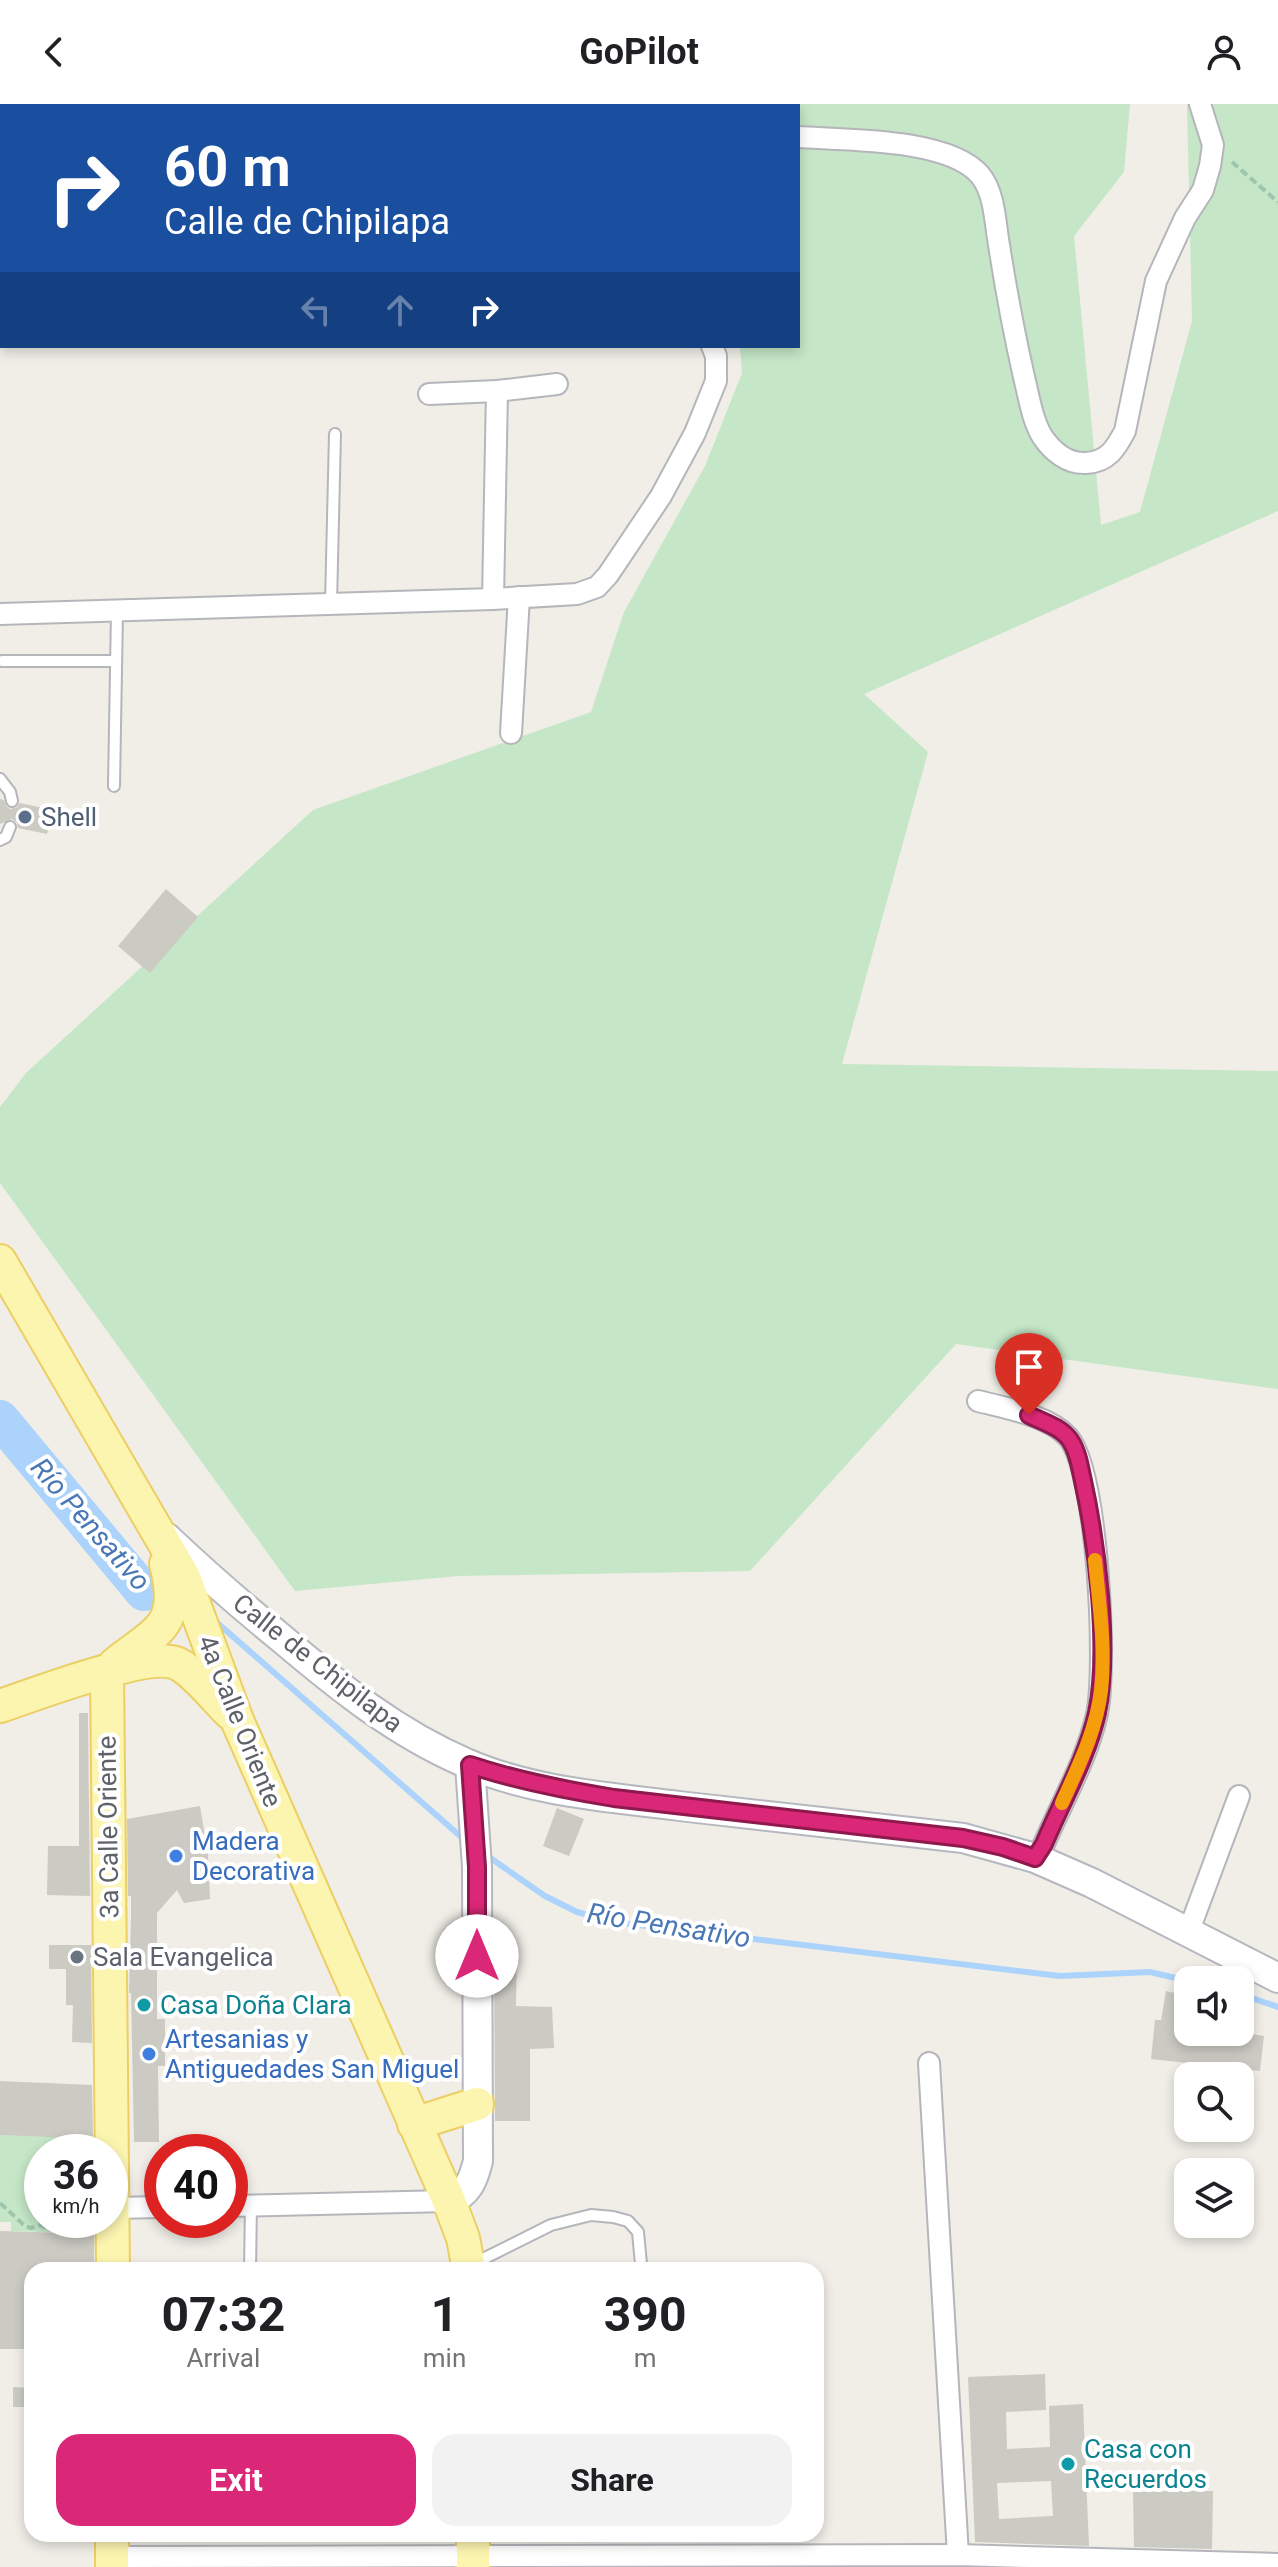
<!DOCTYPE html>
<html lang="en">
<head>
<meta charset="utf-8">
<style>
	body { margin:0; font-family:Roboto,sans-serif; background:#f2f2f2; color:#202124; height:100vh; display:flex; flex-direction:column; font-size:30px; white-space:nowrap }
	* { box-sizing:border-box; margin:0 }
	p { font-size:26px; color:#757577 }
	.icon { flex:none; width:44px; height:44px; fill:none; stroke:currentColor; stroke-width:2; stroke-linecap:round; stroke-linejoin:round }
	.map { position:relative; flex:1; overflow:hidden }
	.drawer { position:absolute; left:24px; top:2158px; width:800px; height:280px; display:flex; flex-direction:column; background:#fff; border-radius:24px; box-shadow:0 4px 12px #0003 }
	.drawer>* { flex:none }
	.top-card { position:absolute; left:0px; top:0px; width:800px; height:244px; box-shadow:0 4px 12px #0003; background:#1a4fa0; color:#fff; overflow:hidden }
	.controls { position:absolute; left:1174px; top:1862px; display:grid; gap:16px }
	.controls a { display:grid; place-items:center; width:80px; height:80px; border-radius:16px; background:#fff; box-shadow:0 4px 12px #0003; font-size:40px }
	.speed { position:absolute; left:24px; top:2030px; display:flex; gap:16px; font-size:40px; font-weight:700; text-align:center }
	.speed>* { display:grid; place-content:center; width:104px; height:104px; border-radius:50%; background:#fff; box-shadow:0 4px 12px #0003; line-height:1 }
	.speed small { font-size:20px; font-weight:400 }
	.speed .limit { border:12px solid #d22; background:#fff; color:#111 }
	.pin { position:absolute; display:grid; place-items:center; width:68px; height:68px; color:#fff; margin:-82px -34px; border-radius:50% 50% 50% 0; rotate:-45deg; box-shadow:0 0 8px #0007 }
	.pin .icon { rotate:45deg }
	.me { position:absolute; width:88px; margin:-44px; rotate:0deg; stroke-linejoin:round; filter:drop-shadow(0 0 6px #0008) }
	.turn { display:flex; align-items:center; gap:28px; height:168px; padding:0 32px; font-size:36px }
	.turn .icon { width:104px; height:104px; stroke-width:2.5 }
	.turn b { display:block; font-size:56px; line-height:68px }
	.lanes { display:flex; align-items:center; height:76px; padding:0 32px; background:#0003; justify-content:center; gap:40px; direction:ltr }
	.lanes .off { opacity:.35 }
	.eta { display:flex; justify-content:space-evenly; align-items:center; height:136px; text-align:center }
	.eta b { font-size:48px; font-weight:700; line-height:56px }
	.cta { display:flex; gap:16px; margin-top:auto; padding:16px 32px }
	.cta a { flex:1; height:92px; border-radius:24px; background:#db2777; color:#fff; font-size:32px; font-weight:700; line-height:92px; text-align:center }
	.cta a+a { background:#f2f2f2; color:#202124 }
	header { display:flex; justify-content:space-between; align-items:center; height:104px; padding:0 32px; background:#fff; font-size:36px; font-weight:700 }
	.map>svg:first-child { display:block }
</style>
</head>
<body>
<header><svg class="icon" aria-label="back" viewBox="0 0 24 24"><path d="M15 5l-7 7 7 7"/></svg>GoPilot<svg class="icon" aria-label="person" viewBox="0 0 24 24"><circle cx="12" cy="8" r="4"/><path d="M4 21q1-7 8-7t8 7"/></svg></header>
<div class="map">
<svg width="1278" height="2463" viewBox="0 0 1278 2463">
	<rect width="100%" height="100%" fill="#f0eee7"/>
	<g fill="#c5e6c7">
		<path d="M128,0H1130L1124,68L1074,132L1101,421L1140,408L1192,217L1187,0H1278V407L864,590L928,648L842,960L1278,967V1285L956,1240L750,1467L458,1472L295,1487L0,1079V1003L26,969L313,706L591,608L624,508L705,362L742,269L740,242H798V2H128Z"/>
		<path d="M0,2031L104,2035V2048H42V2116H104V2130L11,2127V2118H0Z"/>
	</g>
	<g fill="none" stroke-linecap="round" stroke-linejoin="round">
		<g stroke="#abd3fc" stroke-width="6">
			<path d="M144,1488L162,1497"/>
			<path d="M214,1516L467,1738"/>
			<path d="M486,1751L545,1792L577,1808L614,1818L1060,1872L1150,1868L1188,1877"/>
			<path d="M1240,1890L1278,1903"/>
		</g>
		<path stroke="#abd3fc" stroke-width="38" d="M0,1315L144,1488"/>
	</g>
	<g fill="#cbcac3" fill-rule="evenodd">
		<path d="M0,695L4,696L6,702L10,705L17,703L20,699L52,706L47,730L18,724L17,719L12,715L0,720Z"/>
		<path d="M166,785L198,813L150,869L118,842Z"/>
		<path d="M79,1609H88L90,1792L47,1791L48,1742H79Z"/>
		<path d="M200,1702L208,1751L210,1795L184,1799L177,1786L157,1809V1915H165V1962H158L159,2038H134L131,1889H129L131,1813V1792H128L127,1715Z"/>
		<path d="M557,1704L584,1715L569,1752L543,1742Z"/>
		<path d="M49,1841H91L92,1939L72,1938L73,1901H66V1865H49Z"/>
		<path d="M517,1846L516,1902L552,1903L554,1944L530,1945V2017H495L494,1848Z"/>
		<path d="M1166,1887L1188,1892V1928H1240L1264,1932L1260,1967L1151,1955L1155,1916H1161Z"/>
		<path d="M0,1977L92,1981L93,2035L0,2031Z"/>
		<path d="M0,2127L94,2130V2166H32V2245H0Z"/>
		<path d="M1045,2270L1046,2306L1006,2308L1007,2345L1050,2343L1049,2302L1083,2300L1089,2442L975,2438L968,2273ZM1051,2377L1053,2412L999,2415L997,2379Z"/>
		<path d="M13,2283L32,2284V2303H13Z"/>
		<path d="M1172,2387H1213L1212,2445L1134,2443L1133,2388Z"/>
	</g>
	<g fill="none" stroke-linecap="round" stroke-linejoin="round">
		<g stroke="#b4b6bb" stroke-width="14">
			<g id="lane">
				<path d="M331,500L335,330"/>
				<path d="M2,557H116"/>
				<path d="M0,675L10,688L12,697"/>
				<path d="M114,682L117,507"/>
				<path d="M0,736L6,733L10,723"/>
				<path d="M471,2161L551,2121L591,2111L613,2113L628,2117L638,2128L641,2160"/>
				<path d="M250,2166L251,2101"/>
			</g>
		</g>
		<g stroke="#b4b6bb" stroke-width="24">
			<g id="street">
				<path d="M489,0L494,2"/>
				<path d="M377,2V0"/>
				<path d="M798,33C845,36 949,34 980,71C995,89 995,119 999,141C1006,186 1014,229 1024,273C1029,293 1032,315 1042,332C1052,347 1067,360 1086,359C1108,358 1116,344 1125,327L1156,177L1185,114L1203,86L1210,62L1213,41L1200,0"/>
				<path d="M429,290L497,287"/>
				<path d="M493,495L497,287L557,280"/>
				<path d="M0,510L493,495L577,490L597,483L608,471L661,392L695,329L716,277V252L712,242"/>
				<path d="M511,629L519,493"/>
				<path d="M978,1297C1005,1304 1048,1311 1068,1333C1098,1367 1107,1563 1097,1610C1087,1655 1062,1698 1044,1740L1035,1754"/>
				<path d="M1188,1829L1239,1692"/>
				<path d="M929,1959L958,2451"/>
				<path d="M230,2102L449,2097"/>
				<path d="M113,2104L162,2103"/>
				<path d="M112,2453L958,2451L1278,2460"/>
			</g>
		</g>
		<g stroke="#b5b8be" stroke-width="32">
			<g id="secondary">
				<path d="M167,1434C204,1469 242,1502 281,1534C339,1583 396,1629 466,1659C532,1688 609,1693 679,1702C774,1713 868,1723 963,1734L1035,1754L1092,1779L1278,1874"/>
				<path d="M449,2097C468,2089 473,2077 478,2057L477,1763L470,1661"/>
			</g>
		</g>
		<g stroke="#eccf64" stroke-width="36">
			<g id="primary">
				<path d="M15,2V0"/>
				<path d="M0,107L2,93"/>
				<path d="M0,1157L184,1473L237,1616L449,2097L463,2134L469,2166"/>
				<path d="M115,1560C158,1526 182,1522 166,1460"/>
				<path d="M107,1568L113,2166"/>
				<path d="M0,1602C34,1591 153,1544 180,1561C195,1569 217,1596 230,1609"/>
				<path d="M414,2020L477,2000"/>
				<path d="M473,2430V2463"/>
				<path d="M112,2463V2430"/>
			</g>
		</g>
		<g stroke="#9ec6ad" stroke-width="4" stroke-dasharray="8 4" stroke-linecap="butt">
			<path d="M1232,58L1278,98"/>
			<path d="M0,2099L25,2122L31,2124L40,2121L49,2125L64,2123"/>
		</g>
		<use href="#lane" stroke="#fff" stroke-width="10"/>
		<use href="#street" stroke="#fff" stroke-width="20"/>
		<use href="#secondary" stroke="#fff" stroke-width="28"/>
		<use href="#primary" stroke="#fcf5b0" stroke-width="32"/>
	</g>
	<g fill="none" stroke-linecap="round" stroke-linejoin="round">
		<g stroke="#8e194d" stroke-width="20">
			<path id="route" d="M477,1852V1763L470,1661C518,1677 565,1686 614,1694L963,1734L1003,1743L1035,1754L1044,1740C1062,1697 1087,1654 1097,1609C1110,1545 1097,1441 1083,1377C1080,1363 1078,1348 1070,1336C1061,1323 1043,1318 1029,1311"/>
		</g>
		<use href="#route" stroke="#db2777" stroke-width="14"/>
		<path stroke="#f59e0b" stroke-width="14" d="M1062,1699C1078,1663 1096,1627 1101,1587C1106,1544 1099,1499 1095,1456"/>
	</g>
	<circle fill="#5c6f8a" stroke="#fff" stroke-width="3" cx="25" cy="713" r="8"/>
	<g fill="#3f7fe0" stroke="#fff" stroke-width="3">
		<circle cx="176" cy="1752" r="8"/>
		<circle cx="149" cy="1950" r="8"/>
	</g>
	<circle fill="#6b7280" stroke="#fff" stroke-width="3" cx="77" cy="1853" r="8"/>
	<g fill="#0f9aa8" stroke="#fff" stroke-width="3">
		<circle cx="144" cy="1901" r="8"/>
		<circle cx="1068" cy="2360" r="8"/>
	</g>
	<g text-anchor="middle" stroke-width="8" stroke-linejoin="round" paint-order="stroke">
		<g font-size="26" fill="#4e5e75" stroke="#fff" text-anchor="start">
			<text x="41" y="722">Shell</text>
		</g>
		<g font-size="26" fill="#5e6167" stroke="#fff">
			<text transform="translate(318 1559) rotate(38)" y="9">Calle de Chipilapa</text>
			<text transform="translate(240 1617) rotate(68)" y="9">4a Calle Oriente</text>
			<text transform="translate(108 1723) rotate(-91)" y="9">3a Calle Oriente</text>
		</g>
		<g font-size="26" fill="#366cbe" stroke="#fff" text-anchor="start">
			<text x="192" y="1746">Madera<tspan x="192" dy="30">Decorativa</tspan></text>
			<text x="165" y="1944">Artesanias y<tspan x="165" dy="30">Antiguedades San Miguel</tspan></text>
		</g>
		<g font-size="26" fill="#5b616d" stroke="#fff" text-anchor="start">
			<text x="93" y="1862">Sala Evangelica</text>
		</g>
		<g font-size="26" fill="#0d838f" stroke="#fff" text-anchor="start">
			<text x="160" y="1910">Casa Doña Clara</text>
			<text x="1084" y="2354">Casa con<tspan x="1084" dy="30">Recuerdos</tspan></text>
		</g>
		<g font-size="28" font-style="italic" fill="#4a78b7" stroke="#fff">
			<text transform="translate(91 1420) rotate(49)" y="10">Río Pensativo</text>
			<text transform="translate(669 1821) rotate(9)" y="10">Río Pensativo</text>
		</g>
	</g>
</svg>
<div class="controls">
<a><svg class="icon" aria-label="sound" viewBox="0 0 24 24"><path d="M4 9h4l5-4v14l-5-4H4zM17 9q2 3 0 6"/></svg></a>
<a><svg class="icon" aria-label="search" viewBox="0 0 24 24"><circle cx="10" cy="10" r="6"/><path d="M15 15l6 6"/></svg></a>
<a><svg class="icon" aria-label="layers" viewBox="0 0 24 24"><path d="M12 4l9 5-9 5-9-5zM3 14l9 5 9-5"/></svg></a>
</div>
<div class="speed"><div>36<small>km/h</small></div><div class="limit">40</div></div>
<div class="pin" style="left:1029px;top:1311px;background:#d93025"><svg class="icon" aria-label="arrive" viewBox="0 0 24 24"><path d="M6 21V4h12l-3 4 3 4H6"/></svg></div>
<svg class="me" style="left:477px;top:1852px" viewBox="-20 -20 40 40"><circle r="19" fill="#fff"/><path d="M0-13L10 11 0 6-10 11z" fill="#db2777"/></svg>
<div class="top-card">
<div class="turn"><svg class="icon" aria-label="right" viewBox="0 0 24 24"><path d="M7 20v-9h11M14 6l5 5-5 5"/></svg><div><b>60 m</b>Calle de Chipilapa</div></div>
<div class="lanes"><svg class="icon off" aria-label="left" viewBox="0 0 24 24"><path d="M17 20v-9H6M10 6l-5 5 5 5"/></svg><svg class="icon off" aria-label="ahead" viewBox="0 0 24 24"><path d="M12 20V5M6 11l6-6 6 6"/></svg><svg class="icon" aria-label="right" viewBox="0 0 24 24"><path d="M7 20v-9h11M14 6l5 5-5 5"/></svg></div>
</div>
<section class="drawer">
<div class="eta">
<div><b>07:32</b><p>Arrival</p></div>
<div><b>1</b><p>min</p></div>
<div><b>390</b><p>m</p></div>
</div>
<div class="cta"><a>Exit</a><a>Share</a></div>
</section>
</div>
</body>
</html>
